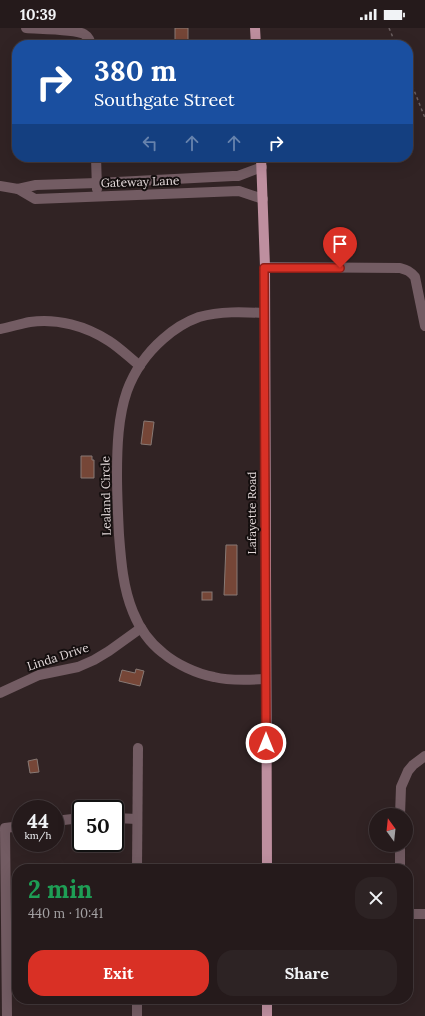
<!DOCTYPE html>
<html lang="en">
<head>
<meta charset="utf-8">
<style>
	body { margin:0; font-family:Lora,serif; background:#2d2324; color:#f1f3f6; height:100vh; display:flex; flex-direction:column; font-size:15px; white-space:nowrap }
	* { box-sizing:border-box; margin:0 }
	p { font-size:13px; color:#a3a1a3 }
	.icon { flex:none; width:22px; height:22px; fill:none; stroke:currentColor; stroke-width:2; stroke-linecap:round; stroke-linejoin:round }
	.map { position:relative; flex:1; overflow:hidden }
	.drawer { position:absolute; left:12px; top:836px; width:401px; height:140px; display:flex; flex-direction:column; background:#251a1b; border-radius:16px; box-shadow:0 4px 16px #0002,0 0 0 1px #42383a }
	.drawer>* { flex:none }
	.hud { position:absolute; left:12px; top:12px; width:401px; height:122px; border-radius:16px; box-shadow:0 4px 16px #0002,0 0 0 1px #42383a; background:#1a4fa0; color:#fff; overflow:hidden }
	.needle { width:26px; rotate:345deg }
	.fabs { position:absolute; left:369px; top:780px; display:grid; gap:8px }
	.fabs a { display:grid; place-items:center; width:44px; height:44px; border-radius:50%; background:#251a1b; box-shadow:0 4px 16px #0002,0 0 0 1px #42383a; font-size:20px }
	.speed { position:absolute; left:12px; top:772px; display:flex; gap:8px; font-size:20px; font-weight:700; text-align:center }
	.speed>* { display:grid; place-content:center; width:52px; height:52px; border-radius:50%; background:#251a1b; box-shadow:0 4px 16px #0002,0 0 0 1px #42383a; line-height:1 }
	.speed small { font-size:10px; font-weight:400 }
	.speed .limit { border:2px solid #111; border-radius:6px; background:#fff; color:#111 }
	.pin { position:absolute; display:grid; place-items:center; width:34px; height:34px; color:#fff; margin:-41px -17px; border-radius:50% 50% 50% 0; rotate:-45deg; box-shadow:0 0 4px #0007 }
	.pin .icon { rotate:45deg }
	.me { position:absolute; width:44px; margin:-22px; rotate:0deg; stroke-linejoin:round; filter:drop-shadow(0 0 3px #0008) }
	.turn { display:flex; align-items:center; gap:14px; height:84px; padding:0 16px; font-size:18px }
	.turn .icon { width:52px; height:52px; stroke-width:2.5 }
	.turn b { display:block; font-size:28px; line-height:34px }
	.lanes { display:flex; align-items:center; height:38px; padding:0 16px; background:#0003; justify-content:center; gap:20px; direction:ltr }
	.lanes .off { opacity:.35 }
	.round { display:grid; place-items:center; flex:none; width:42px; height:42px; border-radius:16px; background:#2d2324 }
	.headline { display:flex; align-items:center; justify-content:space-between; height:68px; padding:0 16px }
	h1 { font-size:24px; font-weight:700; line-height:30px; color:#1e9e55 }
	.cta { display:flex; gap:8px; margin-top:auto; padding:8px 16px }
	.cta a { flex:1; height:46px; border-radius:16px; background:#d93025; color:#fff; font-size:16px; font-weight:700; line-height:46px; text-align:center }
	.cta a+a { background:#2d2324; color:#f1f3f6 }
	.status { display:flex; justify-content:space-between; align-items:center; height:28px; padding:0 20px; background:#251a1b; direction:ltr }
	.status svg { height:11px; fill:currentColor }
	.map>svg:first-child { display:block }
</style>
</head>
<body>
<div class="status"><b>10:39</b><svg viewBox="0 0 49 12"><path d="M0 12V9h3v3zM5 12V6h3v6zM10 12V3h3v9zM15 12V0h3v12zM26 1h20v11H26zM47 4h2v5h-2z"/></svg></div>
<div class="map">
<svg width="425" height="988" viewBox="0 0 425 988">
	<rect width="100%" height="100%" fill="#312324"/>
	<g fill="#764637" stroke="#887974">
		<rect x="175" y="0" width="13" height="15"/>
		<path d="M144,393L154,394L151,417L141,416Z"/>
		<path d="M81,428H92V432H94V450H81Z"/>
		<path d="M226,517H237V567H224Z"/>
		<rect x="202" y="564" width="10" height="8"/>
		<path d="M136,641L144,643L140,658L119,653L122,642L135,645Z"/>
		<path d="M37,731L39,744L30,745L28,733Z"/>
	</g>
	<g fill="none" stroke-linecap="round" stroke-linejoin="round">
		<g stroke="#6b5f60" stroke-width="1.5" stroke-dasharray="3 3" stroke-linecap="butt">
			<path d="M389,0L396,17"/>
			<path d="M408,47L425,90"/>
		</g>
		<g stroke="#735c63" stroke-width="10">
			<path d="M26,0C39,1 75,1 84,6C89,9 90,13 91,17"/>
			<path d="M96,129L97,161"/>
			<path d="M0,158L18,161L36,157L97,155L233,148H238L262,139"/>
			<path d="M18,161L35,171L239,163L263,171"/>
			<path d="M265,239L400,240C407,242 410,243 415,249L425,298"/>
			<path d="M265,285C243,284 220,283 199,289C185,294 173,302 163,311C147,325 134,344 127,363C118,389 117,419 117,447C117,467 118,487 119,507C121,533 123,560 133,584C139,599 150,615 163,625C176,636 197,646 214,649C230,653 249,652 265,651"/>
			<path d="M0,301C10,299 20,296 30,294C57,290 86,298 109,313C120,320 130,330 140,338"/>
			<path d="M0,665L39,647L78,639L94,632L109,623L141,600"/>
			<path d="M400,787L401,759L408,743L413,737L425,728"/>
			<path d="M115,790L137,791"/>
			<path d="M55,793L81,790"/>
			<path d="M137,841L138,720"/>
			<path d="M400,841V817"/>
			<path d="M408,886H425"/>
			<path d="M137,971V988"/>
			<path d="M7,988L5,800L21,798"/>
		</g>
		<g stroke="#be8f9f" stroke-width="10">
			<path d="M255,0L256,17"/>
			<path d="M261,129L265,239L267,841"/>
			<path d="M267,988V971"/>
		</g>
	</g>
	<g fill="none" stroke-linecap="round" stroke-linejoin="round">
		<g stroke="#8d1f18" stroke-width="10">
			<path id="route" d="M266,715L264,240H340"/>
		</g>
		<use href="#route" stroke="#d93025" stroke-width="7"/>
	</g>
	<g text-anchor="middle" stroke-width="4" stroke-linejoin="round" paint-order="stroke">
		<g font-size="12" fill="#e3d9da" stroke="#150f0f">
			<text transform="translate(140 154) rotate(-2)" y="4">Gateway Lane</text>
			<text transform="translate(106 468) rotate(-91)" y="4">Lealand Circle</text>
			<text transform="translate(252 485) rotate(-90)" y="4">Lafayette Road</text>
			<text transform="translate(58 629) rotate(-18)" y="4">Linda Drive</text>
		</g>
	</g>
</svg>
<div class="fabs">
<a><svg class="needle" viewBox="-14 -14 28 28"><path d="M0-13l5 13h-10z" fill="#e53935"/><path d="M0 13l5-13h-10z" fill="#a3a1a3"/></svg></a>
</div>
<div class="speed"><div>44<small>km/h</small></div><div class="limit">50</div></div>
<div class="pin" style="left:340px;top:240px;background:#d93025"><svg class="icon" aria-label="arrive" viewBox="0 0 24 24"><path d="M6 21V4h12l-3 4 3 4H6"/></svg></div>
<svg class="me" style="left:266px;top:715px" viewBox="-20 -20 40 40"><circle r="17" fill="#d93025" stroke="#fff" stroke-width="3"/><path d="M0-11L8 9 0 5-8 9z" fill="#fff"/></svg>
<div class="hud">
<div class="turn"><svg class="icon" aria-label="right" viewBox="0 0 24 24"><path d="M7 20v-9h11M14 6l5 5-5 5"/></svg><div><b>380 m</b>Southgate Street</div></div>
<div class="lanes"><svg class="icon off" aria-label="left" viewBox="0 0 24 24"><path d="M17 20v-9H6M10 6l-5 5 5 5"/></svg><svg class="icon off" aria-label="ahead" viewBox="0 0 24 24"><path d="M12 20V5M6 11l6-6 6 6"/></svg><svg class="icon off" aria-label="ahead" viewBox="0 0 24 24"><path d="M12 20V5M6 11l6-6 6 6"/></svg><svg class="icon" aria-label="right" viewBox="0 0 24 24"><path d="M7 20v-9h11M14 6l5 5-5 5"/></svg></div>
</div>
<section class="drawer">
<div class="headline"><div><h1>2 min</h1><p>440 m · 10:41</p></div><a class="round"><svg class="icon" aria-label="close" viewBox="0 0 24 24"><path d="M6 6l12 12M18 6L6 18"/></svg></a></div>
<div class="cta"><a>Exit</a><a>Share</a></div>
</section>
</div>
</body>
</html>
